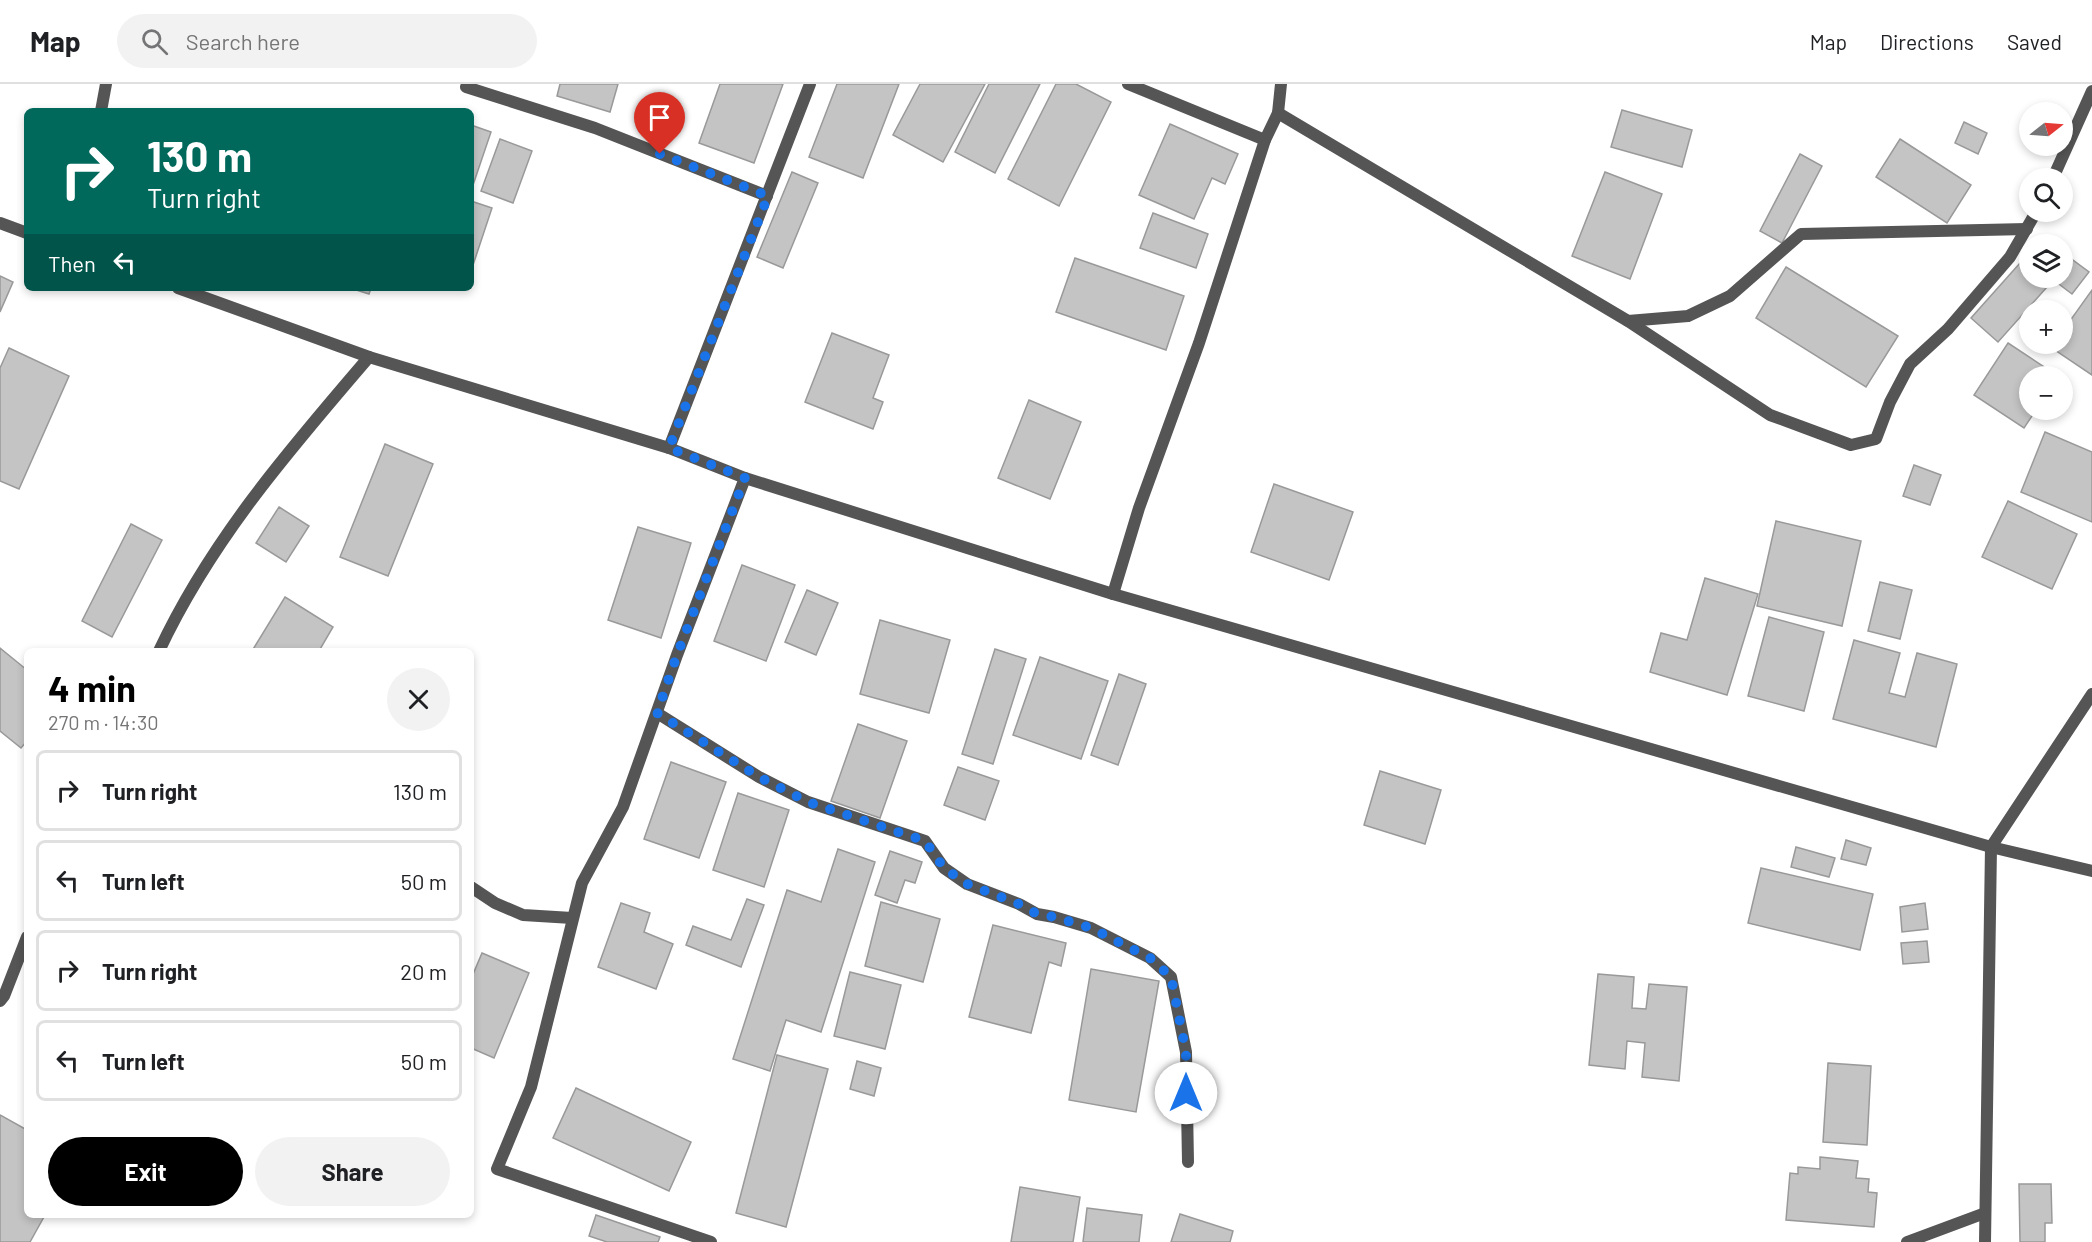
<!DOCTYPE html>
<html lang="en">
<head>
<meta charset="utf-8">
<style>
	body { margin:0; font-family:Barlow,sans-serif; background:#f2f2f2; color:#202124; height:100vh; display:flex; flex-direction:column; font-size:22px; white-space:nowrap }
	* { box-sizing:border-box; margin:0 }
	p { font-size:20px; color:#757577 }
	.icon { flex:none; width:33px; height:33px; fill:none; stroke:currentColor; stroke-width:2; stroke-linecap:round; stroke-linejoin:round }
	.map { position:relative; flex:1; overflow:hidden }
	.drawer { position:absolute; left:24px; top:564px; width:450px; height:570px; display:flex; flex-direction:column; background:#fff; border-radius:9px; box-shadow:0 3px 9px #0003 }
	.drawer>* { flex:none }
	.guide { position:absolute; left:24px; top:24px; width:450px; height:183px; border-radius:9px; box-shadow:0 3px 9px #0003; background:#00695c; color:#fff; overflow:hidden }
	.needle { width:39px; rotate:73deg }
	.buttons { position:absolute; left:2019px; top:18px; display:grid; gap:12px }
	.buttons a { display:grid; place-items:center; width:54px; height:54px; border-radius:50%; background:#fff; box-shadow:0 3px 9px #0003; font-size:30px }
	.pin { position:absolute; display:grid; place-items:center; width:51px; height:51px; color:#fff; margin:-62px -26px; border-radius:50% 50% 50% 0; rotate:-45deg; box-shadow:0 0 6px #0007 }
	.pin .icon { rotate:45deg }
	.me { position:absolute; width:66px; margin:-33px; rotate:0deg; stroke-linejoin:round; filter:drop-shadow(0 0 4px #0008) }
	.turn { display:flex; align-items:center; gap:21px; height:126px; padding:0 24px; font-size:27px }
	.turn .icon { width:78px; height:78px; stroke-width:2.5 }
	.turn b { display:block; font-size:42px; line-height:51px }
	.then { display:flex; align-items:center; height:57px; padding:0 24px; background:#0003; gap:12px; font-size:22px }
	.round { display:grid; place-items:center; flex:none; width:63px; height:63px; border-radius:32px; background:#f2f2f2 }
	.summary { display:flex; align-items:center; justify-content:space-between; height:102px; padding:0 24px }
	h1 { font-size:36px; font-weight:700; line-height:45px; color:#000 }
	.action { display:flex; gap:12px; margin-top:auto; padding:12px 24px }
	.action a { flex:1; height:69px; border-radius:36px; background:#000; color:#fff; font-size:24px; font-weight:700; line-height:69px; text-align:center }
	.action a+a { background:#f2f2f2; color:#202124 }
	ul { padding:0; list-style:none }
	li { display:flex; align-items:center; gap:18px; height:81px; margin:0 12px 9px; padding:0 12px; border:3px solid #e0e0e0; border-radius:9px }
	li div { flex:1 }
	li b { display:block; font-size:22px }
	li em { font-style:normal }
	header { display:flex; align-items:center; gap:36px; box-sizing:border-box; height:84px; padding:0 30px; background:#fff; border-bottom:2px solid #e0e0e0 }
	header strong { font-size:28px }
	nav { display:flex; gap:33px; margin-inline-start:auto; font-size:21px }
	.search { width:420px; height:54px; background:#f2f2f2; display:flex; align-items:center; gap:15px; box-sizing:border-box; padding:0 21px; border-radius:33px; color:#757577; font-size:22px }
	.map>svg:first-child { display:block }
</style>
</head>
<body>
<header>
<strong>Map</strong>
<div class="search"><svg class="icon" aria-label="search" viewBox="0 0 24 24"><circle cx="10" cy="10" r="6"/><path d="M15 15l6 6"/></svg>Search here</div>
<nav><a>Map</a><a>Directions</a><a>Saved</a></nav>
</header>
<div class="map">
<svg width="2092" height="1158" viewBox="0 0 2092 1158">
	<rect width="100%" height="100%" fill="#fff"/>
	<g fill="#c4c4c4" stroke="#999" stroke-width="1.5">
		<path d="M560,0H618L610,28L557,12Z"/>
		<path d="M720,0H783L754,79L699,59Z"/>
		<path d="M837,0H899L863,94L809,73Z"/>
		<path d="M920,0H985L943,78L893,51Z"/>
		<path d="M989,0H1040L995,89L955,68Z"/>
		<path d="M1056,0H1076L1111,18L1059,122L1008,95Z"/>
		<path d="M1622,26L1692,46L1682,83L1611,63Z"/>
		<path d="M1964,38L1987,49L1978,70L1955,59Z"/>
		<path d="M1170,40L1238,70L1225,100L1212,94L1194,135L1139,111Z"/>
		<path d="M471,41L491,48L471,107Z"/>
		<path d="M500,55L532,67L513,119L481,107Z"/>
		<path d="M1900,55L1971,101L1947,139L1876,93Z"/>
		<path d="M1800,70L1822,82L1782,159L1760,147Z"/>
		<path d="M792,88L818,99L783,184L757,173Z"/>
		<path d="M1605,88L1662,110L1630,195L1572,172Z"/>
		<path d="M471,117L492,124L471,187Z"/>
		<path d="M1153,129L1208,150L1196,184L1140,164Z"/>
		<path d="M2041,152L2052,160H2035Z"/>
		<path d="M2062,168L2089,188L2072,210L2051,194H2062Z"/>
		<path d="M1075,174L1184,212L1166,266L1056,228Z"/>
		<path d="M2020,179L2030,187V194H2037L2047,203L1998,258L1971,234Z"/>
		<path d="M1786,183L1898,252L1866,303L1756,234Z"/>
		<path d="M0,192L13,198L0,228Z"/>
		<path d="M350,204H371L369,210Z"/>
		<path d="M2092,206V291L2052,264L2055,260H2062V248Z"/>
		<path d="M832,249L889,271L873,314L883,318L873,345L805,318Z"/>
		<path d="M2008,259L2058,292H2030V326H2036L2024,344L1974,311Z"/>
		<path d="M9,264L69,292L19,405L0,397V284Z"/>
		<path d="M1029,316L1081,338L1050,415L998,394Z"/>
		<path d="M2045,348L2092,368V438L2021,408Z"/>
		<path d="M385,360L433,380L388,492L340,473Z"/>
		<path d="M1914,381L1941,391L1930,421L1903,412Z"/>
		<path d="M1274,400L1353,428L1329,496L1251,468Z"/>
		<path d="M2008,417L2077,450L2052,505L1982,473Z"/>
		<path d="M279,423L309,442L286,478L256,459Z"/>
		<path d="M1776,437L1861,457L1842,542L1757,522Z"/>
		<path d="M131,440L162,456L112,553L82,537Z"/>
		<path d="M638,443L691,459L661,554L608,536Z"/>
		<path d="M742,481L795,501L766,577L714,557Z"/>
		<path d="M1705,494L1758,510L1727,611L1650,588L1661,549L1687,556Z"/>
		<path d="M1880,498L1912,506L1900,555L1868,547Z"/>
		<path d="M807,506L838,519L816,571L785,558Z"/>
		<path d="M285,513L333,543L319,567H252Z"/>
		<path d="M1769,533L1824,548L1804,627L1748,612Z"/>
		<path d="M880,536L950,556L929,629L860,610Z"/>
		<path d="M1854,556L1900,569L1889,609L1905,613L1917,569L1957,580L1936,663L1833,635Z"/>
		<path d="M0,564L27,586V657L21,664L0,647Z"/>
		<path d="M995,565L1026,575L993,680L962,670Z"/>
		<path d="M1040,573L1108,597L1081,675L1013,651Z"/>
		<path d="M1119,590L1146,600L1118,681L1091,671Z"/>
		<path d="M858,640L907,657L880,734L831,717Z"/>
		<path d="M671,678L726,698L699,774L644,755Z"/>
		<path d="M958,683L999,697L985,736L944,721Z"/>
		<path d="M1380,687L1441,706L1425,760L1364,741Z"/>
		<path d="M738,709L789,726L764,803L713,786Z"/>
		<path d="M1846,756L1871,764L1866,781L1841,775Z"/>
		<path d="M1796,763L1835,774L1829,793L1791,783Z"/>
		<path d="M838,765L875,778L821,948L786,936L770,987L733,975L787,806L821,818Z"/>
		<path d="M890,767L922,778L915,799L905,796L897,819L875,811Z"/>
		<path d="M1761,784L1873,810L1860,866L1748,839Z"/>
		<path d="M747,815L764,821L741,883L686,861L693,842L731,856Z"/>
		<path d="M881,818L940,835L923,898L865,882Z"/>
		<path d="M621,819L650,829L644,848L673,860L656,905L598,883Z"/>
		<path d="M1925,819L1928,845L1902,848L1900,823Z"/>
		<path d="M993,841L1066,859L1061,882L1049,878L1031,949L969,933Z"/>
		<path d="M1927,857L1929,878L1903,880L1901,859Z"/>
		<path d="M482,869L529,889L494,974L471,964V895Z"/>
		<path d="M1091,885L1159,897L1136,1028L1069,1016Z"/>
		<path d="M850,888L901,901L885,965L834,952Z"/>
		<path d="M1598,890L1634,893L1632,924L1646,925L1649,900L1687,903L1679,997L1642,993L1645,959L1627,957L1625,985L1589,981Z"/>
		<path d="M777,971L828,985L786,1143L736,1129Z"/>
		<path d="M857,977L881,984L874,1012L850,1005Z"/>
		<path d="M1828,979L1871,982L1867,1061L1823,1058Z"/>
		<path d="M576,1004L691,1058L669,1107L553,1054Z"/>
		<path d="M0,1031L27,1046V1131H45L30,1158H0Z"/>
		<path d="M1820,1073L1858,1077L1856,1094L1869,1095L1868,1108L1877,1109L1874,1143L1786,1136L1790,1089L1798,1090V1083L1820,1085Z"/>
		<path d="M2019,1100H2051L2052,1139H2045V1158H2020Z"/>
		<path d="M1020,1103L1080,1113L1073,1158H1011Z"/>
		<path d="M1087,1124L1142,1131L1139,1158H1083Z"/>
		<path d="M1180,1130L1233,1147L1230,1158H1171Z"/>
		<path d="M596,1131L660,1153L658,1158H607L589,1152Z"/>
	</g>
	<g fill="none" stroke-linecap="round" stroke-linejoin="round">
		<g stroke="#555" stroke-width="12">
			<path d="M1128,0L1265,56"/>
			<path d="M466,3L595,44L767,112"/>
			<path d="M101,27L106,0"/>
			<path d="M1278,29L1628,237L1770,331L1851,361L1876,355L1890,318L1910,280L1948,245L2010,173L2036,128"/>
			<path d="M2053,94L2092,7"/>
			<path d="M0,139L27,149"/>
			<path d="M178,204L369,273L669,364L745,394L1113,510L1991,763L2092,787"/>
			<path d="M1628,237L1688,232L1730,212L1801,150L2027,145"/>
			<path d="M669,364L810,0"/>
			<path d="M1113,510L1139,424L1199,259L1265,56L1278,29L1281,0"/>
			<path d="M159,567C211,456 290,365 369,273"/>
			<path d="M657,629L759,693L808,718L925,757L944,784L967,800L1019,820L1037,830L1054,833L1091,844L1150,874L1171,893L1186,968L1188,1078"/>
			<path d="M471,803L495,819L523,831L572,834"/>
			<path d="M0,917L4,912L27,853"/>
			<path d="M711,1158L497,1085L531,1003L582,799L623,723L677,571L745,394"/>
			<path d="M1907,1158L1985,1129"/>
			<path d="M1985,1158L1991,763L2092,610"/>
		</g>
	</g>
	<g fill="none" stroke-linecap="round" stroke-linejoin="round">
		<path stroke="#1a73e8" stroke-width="10" stroke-dasharray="0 18" d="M660,70L768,112L669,364L745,394L677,571L657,629L759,693L808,718L925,757L944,784L967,800L1019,820L1037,830L1054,833L1091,844L1150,874L1171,893L1186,968V1009"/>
	</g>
</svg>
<div class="buttons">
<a><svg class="needle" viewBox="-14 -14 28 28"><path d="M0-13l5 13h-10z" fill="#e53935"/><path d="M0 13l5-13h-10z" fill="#757577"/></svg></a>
<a><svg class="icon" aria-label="search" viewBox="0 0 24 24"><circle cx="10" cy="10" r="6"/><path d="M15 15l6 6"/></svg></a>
<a><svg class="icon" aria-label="layers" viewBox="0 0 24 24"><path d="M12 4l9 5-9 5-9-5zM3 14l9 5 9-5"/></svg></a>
<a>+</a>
<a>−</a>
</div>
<div class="pin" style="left:660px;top:70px;background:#d93025"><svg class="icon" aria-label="arrive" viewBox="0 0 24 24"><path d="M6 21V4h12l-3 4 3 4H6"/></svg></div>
<svg class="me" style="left:1186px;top:1009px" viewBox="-20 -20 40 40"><circle r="19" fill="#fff"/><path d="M0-13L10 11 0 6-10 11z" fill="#1a73e8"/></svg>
<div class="guide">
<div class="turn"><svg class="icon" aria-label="right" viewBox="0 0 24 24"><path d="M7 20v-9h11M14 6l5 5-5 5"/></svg><div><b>130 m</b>Turn right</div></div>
<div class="then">Then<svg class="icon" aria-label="left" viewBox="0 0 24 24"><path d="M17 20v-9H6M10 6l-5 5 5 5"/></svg></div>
</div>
<section class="drawer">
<div class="summary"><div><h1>4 min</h1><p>270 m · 14:30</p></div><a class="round"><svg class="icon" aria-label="close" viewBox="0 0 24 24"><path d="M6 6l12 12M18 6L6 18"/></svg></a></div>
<ul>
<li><svg class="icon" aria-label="right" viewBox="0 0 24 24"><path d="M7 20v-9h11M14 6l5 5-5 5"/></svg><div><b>Turn right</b></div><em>130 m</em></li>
<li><svg class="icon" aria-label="left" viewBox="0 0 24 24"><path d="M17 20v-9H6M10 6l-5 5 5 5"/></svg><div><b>Turn left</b></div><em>50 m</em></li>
<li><svg class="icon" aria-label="right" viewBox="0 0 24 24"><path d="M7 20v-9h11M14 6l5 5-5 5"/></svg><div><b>Turn right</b></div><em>20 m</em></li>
<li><svg class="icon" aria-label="left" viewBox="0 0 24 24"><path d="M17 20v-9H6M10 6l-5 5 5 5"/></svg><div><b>Turn left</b></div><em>50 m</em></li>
</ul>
<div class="action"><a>Exit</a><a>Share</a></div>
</section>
</div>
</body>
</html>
